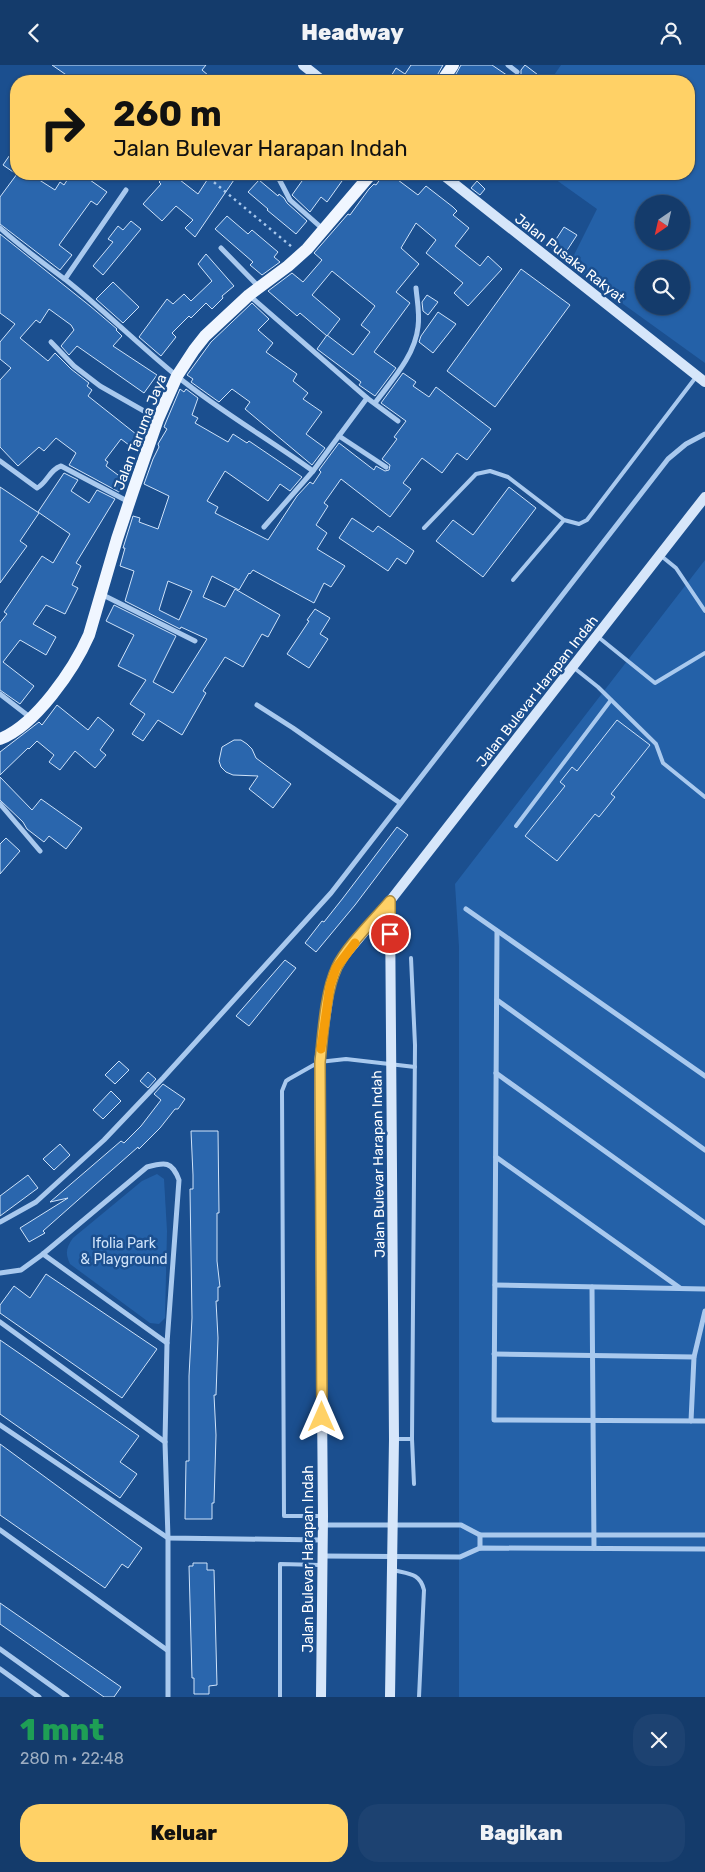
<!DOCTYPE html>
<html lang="id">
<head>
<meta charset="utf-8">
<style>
	body { margin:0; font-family:Rubik,sans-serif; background:#1d4271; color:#f1f3f6; height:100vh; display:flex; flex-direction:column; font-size:19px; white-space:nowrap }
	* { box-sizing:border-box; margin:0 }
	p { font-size:16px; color:#9dadc1 }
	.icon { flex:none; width:28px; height:28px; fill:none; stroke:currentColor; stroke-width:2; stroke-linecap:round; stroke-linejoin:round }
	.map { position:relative; height:1632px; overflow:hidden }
	.side { display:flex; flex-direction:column; background:#143b6b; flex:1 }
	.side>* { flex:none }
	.top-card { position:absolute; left:10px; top:10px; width:685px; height:105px; border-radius:20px; box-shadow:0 1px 4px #0004,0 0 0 1px #33557e; background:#ffd166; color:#111; overflow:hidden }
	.needle { width:32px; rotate:214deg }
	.fabs { position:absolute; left:635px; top:130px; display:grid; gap:10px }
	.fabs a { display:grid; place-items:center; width:55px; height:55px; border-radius:50%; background:#143b6b; box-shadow:0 1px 4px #0004,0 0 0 1px #33557e; font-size:25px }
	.pin { position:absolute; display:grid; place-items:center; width:42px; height:42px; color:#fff; margin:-21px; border:2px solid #fff; border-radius:50%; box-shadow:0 1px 5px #0007 }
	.me { position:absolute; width:55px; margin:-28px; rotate:0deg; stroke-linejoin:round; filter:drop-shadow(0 0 4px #0008) }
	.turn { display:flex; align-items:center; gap:18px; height:105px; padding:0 20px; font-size:22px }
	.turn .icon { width:65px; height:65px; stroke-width:2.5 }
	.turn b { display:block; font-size:35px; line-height:42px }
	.round { display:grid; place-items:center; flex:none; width:52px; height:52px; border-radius:20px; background:#1d4271 }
	.head { display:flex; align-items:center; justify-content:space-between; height:85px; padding:0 20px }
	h1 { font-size:30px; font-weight:800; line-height:38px; color:#1e9e55 }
	.action { display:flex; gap:10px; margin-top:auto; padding:10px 20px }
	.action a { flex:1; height:58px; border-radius:20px; background:#ffd166; color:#111; font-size:20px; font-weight:800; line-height:58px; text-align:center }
	.action a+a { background:#1d4271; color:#f1f3f6 }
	header { display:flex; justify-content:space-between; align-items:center; height:65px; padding:0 20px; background:#143b6b; font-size:22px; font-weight:800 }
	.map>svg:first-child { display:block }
</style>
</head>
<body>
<header><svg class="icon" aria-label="back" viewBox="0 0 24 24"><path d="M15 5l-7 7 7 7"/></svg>Headway<svg class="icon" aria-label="person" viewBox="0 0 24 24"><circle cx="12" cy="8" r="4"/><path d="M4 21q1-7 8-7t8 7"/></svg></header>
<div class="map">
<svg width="705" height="1632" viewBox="0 0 705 1632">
	<rect width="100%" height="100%" fill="#1b4f8f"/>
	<g fill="#2461a8" fill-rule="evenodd">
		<path d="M561,0H705V298L569,200L597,144L548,109H689V16H550ZM644,139H681V176H644ZM644,204H681V241H644Z"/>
		<path d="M705,495V1632H459V882L455,819Z"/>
		<path d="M157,1109L164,1114L167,1166L165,1253L159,1259L150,1258L70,1199C65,1188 66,1183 73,1173L142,1116Z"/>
	</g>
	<g fill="#2a66ad" stroke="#cfe3fa" fill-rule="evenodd">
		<path d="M52,0H206L202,5L215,16H75Z"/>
		<path d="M411,0H443L434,16H388L396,3L405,9Z"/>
		<path d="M461,0H492L514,15L521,9V5L525,0L546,16H452Z"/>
		<path d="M16,81V109L3,100Z"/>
		<path d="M17,109H30L55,125L60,117L64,120L71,109H94L90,115L107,127L97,140L91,136L59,180L72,190L60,205L0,159V132Z"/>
		<path d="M167,109H186L180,115L198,129L211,109H238L195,172L185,163L193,155L176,141L162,156L143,139L161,119L159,117Z"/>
		<path d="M307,109H347L327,137L321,132L310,147L292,130Z"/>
		<path d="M384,109H390L418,130L426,121L453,142L457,146L453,150L469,163L455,181L480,201L488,191L502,204L468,241L454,228L463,218L426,188L436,175L416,158L401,183L419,199L396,227L410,238L374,287L396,303L375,331L359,320L361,317L317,284L327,270L353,290L370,267L361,260L375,241L332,206L312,230L340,254L327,271L300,248L297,251L268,226L292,208L303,217L322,195L314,188L348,149L350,150L369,124L374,119L376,120Z"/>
		<path d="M259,115L278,131L279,129L284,133L287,138L307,156L296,169L267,145L268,144L248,127Z"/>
		<path d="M477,116L485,124L480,130L471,123Z"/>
		<path d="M227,151L248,169L252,165L278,187L274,192L280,197L262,210L250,200L253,197L215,164Z"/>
		<path d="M131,156L141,164L103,210L93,201L113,177L108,174L118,161L123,165Z"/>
		<path d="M564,162L577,170L564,190L551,182Z"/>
		<path d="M0,169L90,241L117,264L116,265L122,271L113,281L157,310L144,328L77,281L69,290L61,281L74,265L71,260L49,244L40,258L36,255L20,273L48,296L55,288L71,304L89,318L87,321L92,325L88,331L141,373L133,383L121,374L105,395L108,397L106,401L126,416L119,427L69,400L76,388L56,373L44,386L39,382L18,401L0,382V315L11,303L0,294V277L15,259L0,248Z"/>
		<path d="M206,189L234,221L222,231L223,233L212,244L206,238L191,253L189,251L172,268L176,272L161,291L139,272L167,234L173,239L184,229L191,236L212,216L198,199Z"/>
		<path d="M521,204L570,240L495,342L447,306Z"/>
		<path d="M113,217L139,242L123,258L96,234Z"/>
		<path d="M427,230L438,237L428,250L423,246L422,237Z"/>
		<path d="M252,238L269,254L258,265L273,278L266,287L297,309L293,316L308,328L303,334L322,347L306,369L325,383L312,400L245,344L250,337L232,324L219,337L191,317L193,314L187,310L211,277Z"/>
		<path d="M438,247L456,259L433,288L419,277L421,271Z"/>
		<path d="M403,308L416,317L413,321L429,332L436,322L491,364L467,395L457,388L442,408L422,393L403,418L411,424L390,452L341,414L324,438L328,441L316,460L327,468L317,484L345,501L331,522L324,518L314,538L253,505L250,509L249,508L239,525L212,511L203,532L225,542L235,524L280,550L268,572L262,569L243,602L225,592L203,626L206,628L182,670L158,655L143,676L132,669L145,649L130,639L146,615L118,601L134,570L106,556L114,540L176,571L153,617L173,628L207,574L181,562L180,564L125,536L134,506L120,501L125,483H123L133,451L140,453L139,457L158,464L169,431L144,419L153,394L159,382L158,379L167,364L164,362L166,357L180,324L184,327L186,324L198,333L192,350L198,353L195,358L228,377L233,369L247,378L249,376L302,412L290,426L280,419L268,436L225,406L207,436L218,442L215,448L268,475L297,431L310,417L313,419L321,407L319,405L339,378L374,405L376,401L385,406L389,405L390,400L382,394L397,374L394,372L406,356L381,338ZM168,516L192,526L179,555L159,545Z"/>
		<path d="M64,408L78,415L71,426L89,438L97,425L115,434L76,498L81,501L72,520L78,523L65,549L46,540L33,559L56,572L46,590L20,575L3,597L34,621L20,639L0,625V558L7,549L4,547L42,491L53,498L70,469L38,447Z"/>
		<path d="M0,422L39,448L20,476L27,481L0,518Z"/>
		<path d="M509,422L536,443L483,512L436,476L453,455L473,470Z"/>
		<path d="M352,453L373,467L378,461L414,486L406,499L397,493L388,506L339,473Z"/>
		<path d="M315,544L330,553L320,569L328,574L309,603L287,589L309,556L307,555Z"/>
		<path d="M57,640L88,665L98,652L114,665L100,685L106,690L95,703L75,686L60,705L49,697L54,690L37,676L29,684L28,683L0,710V687L39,657L42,660Z"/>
		<path d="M617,655L650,680L611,729L615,732L599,752L595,749L557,796L525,771L565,721L560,717L572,702L577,706Z"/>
		<path d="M234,675H241L247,679L252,684L256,693L291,719L273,743L249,724L258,711L233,710L226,707L221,702L219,696L222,682Z"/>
		<path d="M0,712L32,745L41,734L82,763L66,784L49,771L44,777L27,764L23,757L0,735Z"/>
		<path d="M397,762L408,770L355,840L316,887L305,878L322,856L324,857L343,833Z"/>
		<path d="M6,773L20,786L0,809V779Z"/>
		<path d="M285,895L296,903L249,961L236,951Z"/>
		<path d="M119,996L129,1005L115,1019L105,1010Z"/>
		<path d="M148,1007L156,1014L148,1023L140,1016Z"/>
		<path d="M163,1019L185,1034L178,1044H175L160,1063L139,1084L138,1082L43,1166L45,1168L29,1177L20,1163L68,1133L50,1137L121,1076L124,1078L141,1061L161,1035L154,1029Z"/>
		<path d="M111,1026L121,1036L103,1054L93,1045Z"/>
		<path d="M191,1066H218L219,1148H217V1196L220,1222H218V1236H216L218,1273L216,1330H214L216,1370L214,1438H212V1454H185L186,1396H189V1311L192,1253L190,1124H193V1110Z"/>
		<path d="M60,1079L70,1090L54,1105L43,1094Z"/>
		<path d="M28,1110L38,1123L0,1151V1131Z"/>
		<path d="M46,1209L157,1284L122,1333L0,1248V1240L14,1221L30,1233Z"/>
		<path d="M0,1275L139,1371L120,1397L137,1409L120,1433L0,1349Z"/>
		<path d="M0,1379L142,1483L128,1503L122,1499L105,1523L0,1450Z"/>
		<path d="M193,1498H207V1505H214L217,1620L209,1621V1629H194V1613H192L189,1501H193Z"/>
		<path d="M0,1538L121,1622L114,1632H104L0,1559Z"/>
	</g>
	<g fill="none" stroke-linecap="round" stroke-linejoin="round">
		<path stroke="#a9c9ee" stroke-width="2.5" stroke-dasharray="2.5 4" stroke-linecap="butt" d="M204,109L292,182"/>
		<g stroke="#a9c9ee" stroke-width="4">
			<path d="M424,463L476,409L490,406L508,412L564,455L579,459L587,455L696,312"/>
			<path d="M660,490L676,503L705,546"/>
			<path d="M513,515L564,455"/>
			<path d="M597,571L655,618L705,588"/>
			<path d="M573,602L598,622L656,679L663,698L705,732"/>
			<path d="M516,761L611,635"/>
			<path d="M394,1374H412L415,980L411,893"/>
			<path d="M412,1374L414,1419"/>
			<path d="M322,1451H284L282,1026L286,1016L289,1014L319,997L346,994L415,1002"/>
			<path d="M393,1505C409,1509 420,1508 424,1525L419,1632"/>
			<path d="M280,1632V1499L320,1500"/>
		</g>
		<g stroke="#a9c9ee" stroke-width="5">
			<path d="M508,0L517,7"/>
			<path d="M278,112L290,135L324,165"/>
			<path d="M0,163C21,182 43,198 66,215C105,246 140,281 178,312C221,347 269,374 313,406"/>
			<path d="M221,183L259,222"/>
			<path d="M65,214L126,125"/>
			<path d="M250,231L367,333L398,356"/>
			<path d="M51,277L74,301L100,321L158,354"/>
			<path d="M375,338C391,316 415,291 418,262C420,249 417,235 416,223"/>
			<path d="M339,371L386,402"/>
			<path d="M0,396L37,423C47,418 50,404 61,401L129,437"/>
			<path d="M264,462L313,406L367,333"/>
			<path d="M101,529L195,576"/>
			<path d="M0,629L31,653"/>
			<path d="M257,640L293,663L400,738"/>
			<path d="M0,739L40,786"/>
			<path d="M466,844L705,1011"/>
			<path d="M497,866L494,1355L705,1356"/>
			<path d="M497,935L705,1085"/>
			<path d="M496,1008L705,1158"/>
			<path d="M496,1092L680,1223"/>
			<path d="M0,1157L36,1137L104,1075L163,1013L331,828L668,394L686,379L705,369"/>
			<path d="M43,1189L167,1278"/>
			<path d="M0,1208L21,1205L43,1189L147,1102C165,1097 172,1096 179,1115L167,1278L165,1377L168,1473V1632"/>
			<path d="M495,1220L705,1224"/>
			<path d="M592,1222L594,1483"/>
			<path d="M0,1257L165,1377"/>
			<path d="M494,1289L694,1292"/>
			<path d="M691,1356L694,1292L705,1246"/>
			<path d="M0,1360L168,1473L323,1475"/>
			<path d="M323,1460H461L480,1470H705"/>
			<path d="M0,1465L167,1585"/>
			<path d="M480,1483V1470"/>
			<path d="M323,1491L460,1492L480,1483L705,1484"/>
			<path d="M0,1584L67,1632"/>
			<path d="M0,1604L39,1632"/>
		</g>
		<g stroke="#d6e6fa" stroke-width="10">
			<path d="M303,0L323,16"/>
			<path d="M442,109L705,317"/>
			<path d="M390,836L394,1374L390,1632"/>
			<path d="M321,1632L323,1451L319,997L330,921L337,903L344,891L390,836L705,432"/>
		</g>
		<g stroke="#f0f6ff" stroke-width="12">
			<path d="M442,16L453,0"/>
			<path d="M0,674C36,660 74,604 89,570L117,474L133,426L158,354L177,311L194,285L205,271L249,230L288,201L307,184L371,109"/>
		</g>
	</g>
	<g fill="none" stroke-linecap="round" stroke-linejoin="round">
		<g stroke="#a68842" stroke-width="12">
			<path id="route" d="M322,1352L320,997C323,969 325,927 337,902C347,881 374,855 390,836V869"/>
		</g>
		<use href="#route" stroke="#ffd166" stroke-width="9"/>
		<path stroke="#f59e0b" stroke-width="9" d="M321,984L330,921L336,903L355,878"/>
	</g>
	<g text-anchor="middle" stroke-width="5" stroke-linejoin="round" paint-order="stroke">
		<g font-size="14" fill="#fff" stroke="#1b4f8f">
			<text transform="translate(570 193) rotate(38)" y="5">Jalan Pusaka Rakyat</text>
			<text transform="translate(140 367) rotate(-69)" y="5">Jalan Taruma Jaya</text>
			<text transform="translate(537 626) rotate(-52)" y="5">Jalan Bulevar Harapan Indah</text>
			<text transform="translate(378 1099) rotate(-91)" y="5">Jalan Bulevar Harapan Indah</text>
			<text transform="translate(308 1494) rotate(-90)" y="5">Jalan Bulevar Harapan Indah</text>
		</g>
		<g font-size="14" fill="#cfe3fa" stroke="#1b4f8f">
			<text x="124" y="1183">Ifolia Park<tspan x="124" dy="16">&amp; Playground</tspan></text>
		</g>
	</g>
</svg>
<div class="fabs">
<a><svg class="needle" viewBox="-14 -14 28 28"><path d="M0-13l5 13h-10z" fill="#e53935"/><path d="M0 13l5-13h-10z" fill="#9dadc1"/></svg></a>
<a><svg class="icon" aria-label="search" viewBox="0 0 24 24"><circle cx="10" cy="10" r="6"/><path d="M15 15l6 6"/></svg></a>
</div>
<div class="pin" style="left:390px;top:869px;background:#d93025"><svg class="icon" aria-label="arrive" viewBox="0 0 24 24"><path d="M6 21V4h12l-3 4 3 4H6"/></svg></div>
<svg class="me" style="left:322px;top:1352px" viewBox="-20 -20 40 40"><path d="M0-17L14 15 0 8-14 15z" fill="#ffd166" stroke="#fff" stroke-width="4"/></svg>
<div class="top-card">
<div class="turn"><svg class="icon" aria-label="right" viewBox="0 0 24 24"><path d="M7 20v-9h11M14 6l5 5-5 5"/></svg><div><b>260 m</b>Jalan Bulevar Harapan Indah</div></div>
</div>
</div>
<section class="side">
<div class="head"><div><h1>1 mnt</h1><p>280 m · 22:48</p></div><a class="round"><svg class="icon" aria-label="close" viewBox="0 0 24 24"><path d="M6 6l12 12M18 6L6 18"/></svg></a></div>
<div class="action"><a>Keluar</a><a>Bagikan</a></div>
</section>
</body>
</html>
